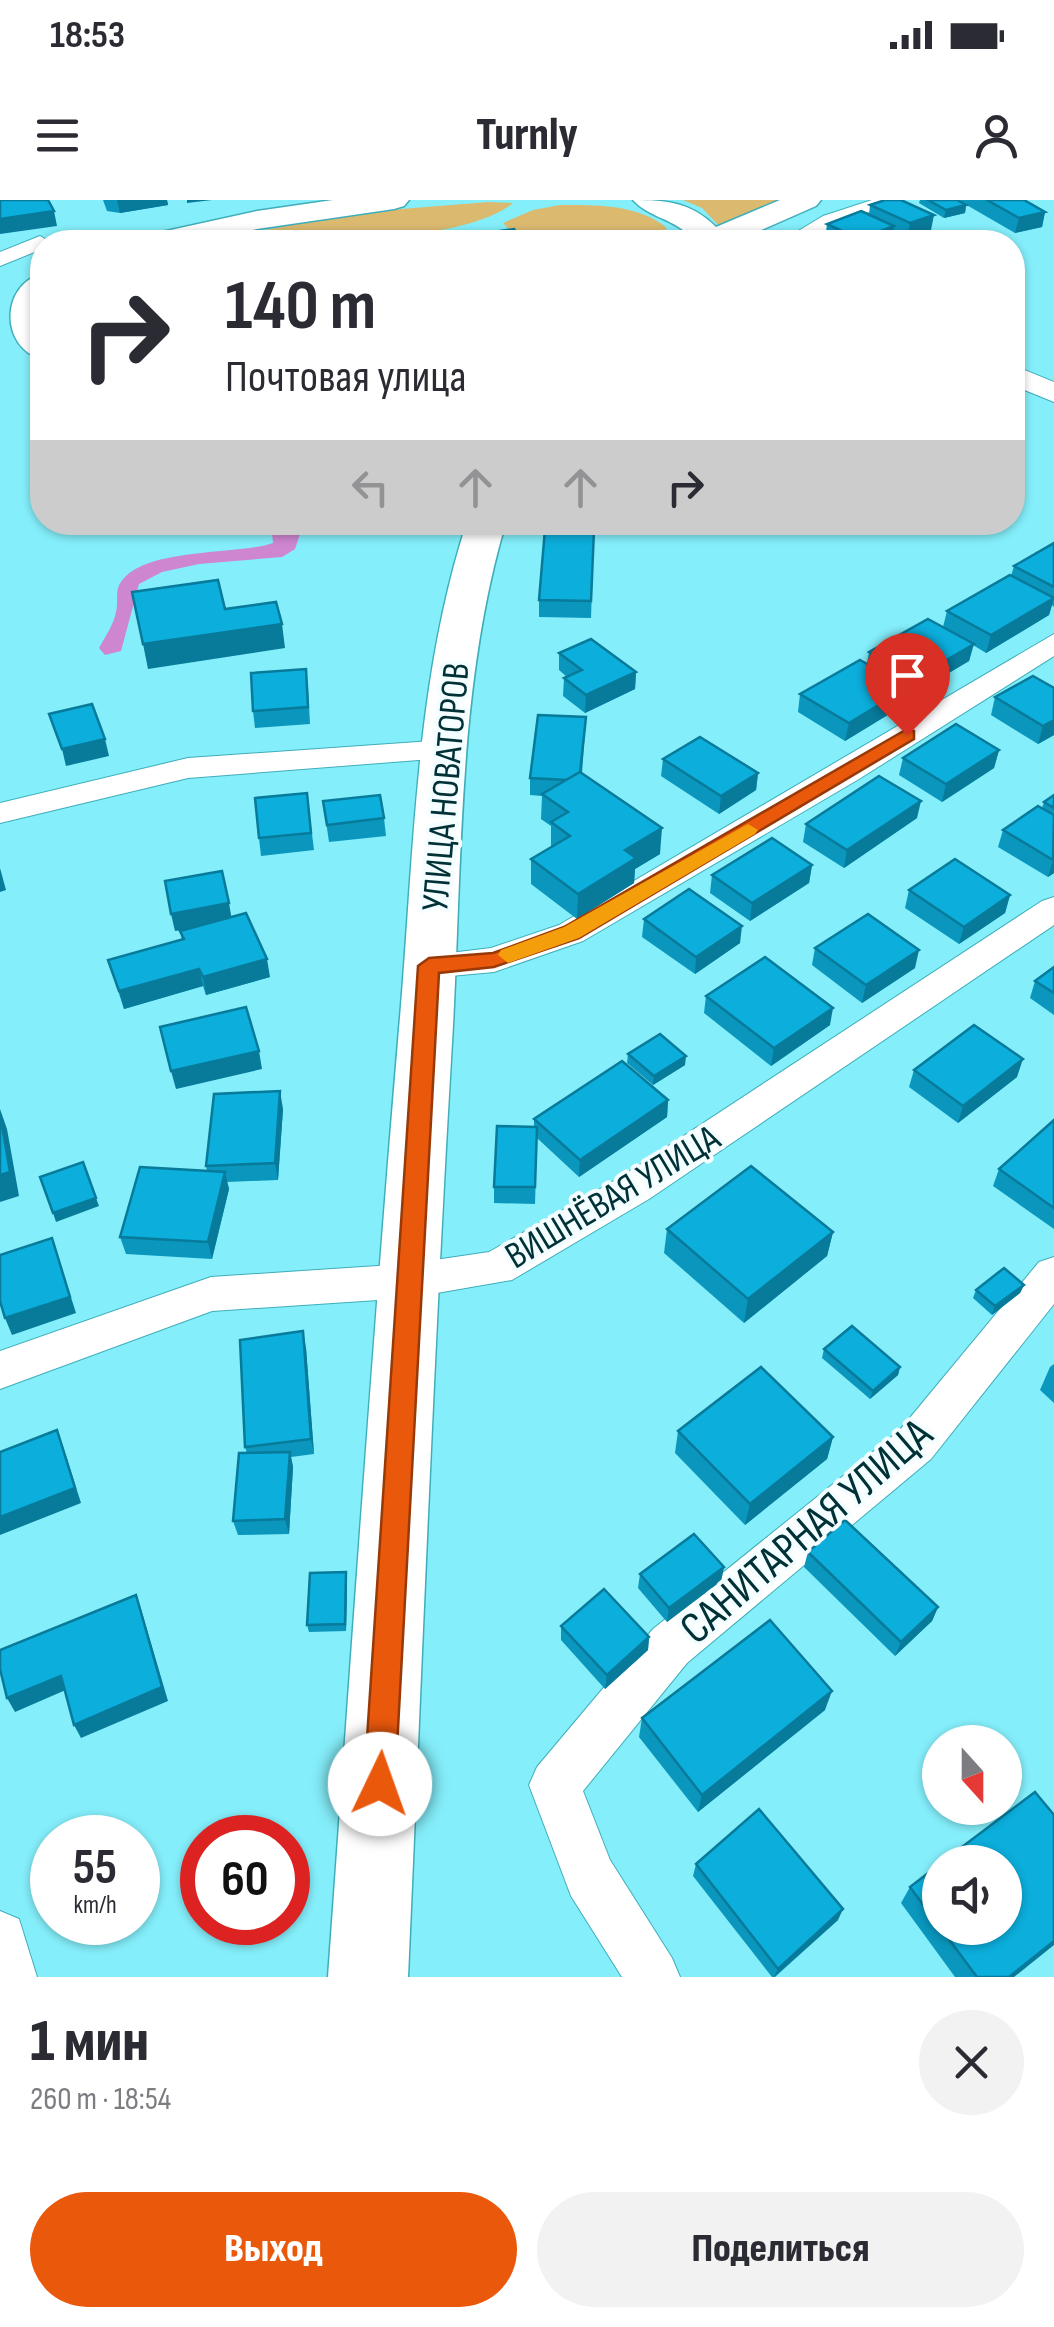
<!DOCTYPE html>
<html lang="ru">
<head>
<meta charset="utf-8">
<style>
	body { margin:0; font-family:"Sofia Sans Condensed",sans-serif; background:#f2f2f3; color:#2b2b33; height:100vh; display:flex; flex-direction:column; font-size:38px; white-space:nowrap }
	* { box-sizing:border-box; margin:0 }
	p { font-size:32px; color:#7c7c81 }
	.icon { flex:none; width:55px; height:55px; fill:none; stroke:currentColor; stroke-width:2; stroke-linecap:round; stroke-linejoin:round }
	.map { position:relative; height:1777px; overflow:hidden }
	.drawer { display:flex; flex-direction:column; background:#fff; flex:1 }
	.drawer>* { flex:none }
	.hud { position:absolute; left:30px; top:30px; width:995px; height:305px; border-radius:40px; box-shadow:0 2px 8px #0004; background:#fff; color:#2b2b33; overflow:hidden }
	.needle { width:65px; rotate:159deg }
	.tools { position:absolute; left:922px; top:1525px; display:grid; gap:20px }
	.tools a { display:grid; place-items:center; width:100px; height:100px; border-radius:50%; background:#fff; box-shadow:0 2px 8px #0004; font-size:50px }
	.speed { position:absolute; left:30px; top:1615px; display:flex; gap:20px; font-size:50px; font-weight:700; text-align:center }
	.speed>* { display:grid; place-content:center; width:130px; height:130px; border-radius:50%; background:#fff; box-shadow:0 2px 8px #0004; line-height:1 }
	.speed small { font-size:25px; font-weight:400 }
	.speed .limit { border:15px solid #d22; background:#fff; color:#111 }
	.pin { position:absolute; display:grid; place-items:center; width:85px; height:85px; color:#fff; margin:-102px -42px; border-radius:50% 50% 50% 0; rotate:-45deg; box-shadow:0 0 10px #0007 }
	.pin .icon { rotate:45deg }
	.me { position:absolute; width:110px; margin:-55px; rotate:3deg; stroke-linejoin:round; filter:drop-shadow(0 0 8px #0008) }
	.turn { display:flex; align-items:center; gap:35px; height:210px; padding:0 30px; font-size:45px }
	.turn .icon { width:130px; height:130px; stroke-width:2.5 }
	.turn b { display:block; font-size:70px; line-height:85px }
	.lanes { display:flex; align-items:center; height:95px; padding:0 30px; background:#0003; justify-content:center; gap:50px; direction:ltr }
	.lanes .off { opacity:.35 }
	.round { display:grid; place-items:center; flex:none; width:105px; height:105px; border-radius:52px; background:#f2f2f3 }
	.headline { display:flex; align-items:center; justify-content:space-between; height:170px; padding:0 30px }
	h1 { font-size:60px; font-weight:800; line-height:75px }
	.primary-button { display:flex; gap:20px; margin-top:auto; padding:20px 30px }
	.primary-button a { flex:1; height:115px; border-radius:60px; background:#ea580c; color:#fff; font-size:40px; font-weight:800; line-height:115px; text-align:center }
	.primary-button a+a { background:#f2f2f3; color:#2b2b33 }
	.status { display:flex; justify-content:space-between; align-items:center; height:70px; padding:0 50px; background:#fff; direction:ltr }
	.status svg { height:28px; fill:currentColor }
	header { display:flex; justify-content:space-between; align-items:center; height:130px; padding:0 30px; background:#fff; font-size:45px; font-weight:800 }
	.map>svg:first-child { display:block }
</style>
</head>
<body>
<div class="status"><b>18:53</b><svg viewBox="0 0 49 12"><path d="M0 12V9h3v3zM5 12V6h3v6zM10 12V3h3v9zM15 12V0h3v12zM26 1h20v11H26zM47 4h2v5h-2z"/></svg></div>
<header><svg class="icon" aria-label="menu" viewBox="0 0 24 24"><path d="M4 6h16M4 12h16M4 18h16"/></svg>Turnly<svg class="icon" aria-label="person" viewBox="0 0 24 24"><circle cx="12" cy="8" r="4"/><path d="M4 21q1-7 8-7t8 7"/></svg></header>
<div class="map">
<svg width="1054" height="1777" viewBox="0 0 1054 1777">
	<rect width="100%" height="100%" fill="#84eefa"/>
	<g fill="#dbba70">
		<path d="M683,0H782L721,28L702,8Z"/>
		<path d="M489,2L513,3C458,48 272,42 199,42L363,12Z"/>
		<path d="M560,5C596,5 636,4 666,27L669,42H521L503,23L533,10Z"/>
	</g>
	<path fill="#ce86d1" d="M271,323H295L300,334L295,349L282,357L199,364L162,372L139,384L121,451L105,455L99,448C105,437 114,424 116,412C118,405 116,395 118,388C134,346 236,356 273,343Z"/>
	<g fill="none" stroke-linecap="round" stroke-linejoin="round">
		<g stroke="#3faeba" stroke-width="2">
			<g id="minor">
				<path d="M872,0H902L837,24L805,42H780L823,16Z"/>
				<path d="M40,36L50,42H42V49L0,66V52Z"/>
				<path d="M1054,434V456L859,579L583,741L494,772L429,778L417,775L411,766L417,757L491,748L559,725Z"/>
				<path d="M446,540L457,543L461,550L457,557L188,578L0,623V603L188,558Z"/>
				<path d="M1054,697V725L649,999L512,1080L408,1098L212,1111L0,1189V1151L211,1077L408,1064L489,1052L621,977L1042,701Z"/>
				<path d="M1054,1057V1104L931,1259L687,1463L583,1591L610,1660L672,1758L680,1777H622L571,1696L529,1585L537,1567L653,1429L899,1231L1039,1062Z"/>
				<path d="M0,1711L19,1719L37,1777H0Z"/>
			</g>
		</g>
		<g stroke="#3faeba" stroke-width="2">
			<path id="tertiary" d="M1012,165L1054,182V202L1012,185Z"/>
		</g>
		<g stroke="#3faeba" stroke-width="3">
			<g id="primary">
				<path d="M333,0H409L404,6L394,9L257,29L196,42H142L146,35L157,33L257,11Z"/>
				<path d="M633,0C667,0 691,2 716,27L780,0H821L816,6L734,42H685L688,34C672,19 647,16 633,0Z"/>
				<path d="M42,74V159C0,148 0,85 42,74Z"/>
				<path d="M467,322H506C458,482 462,659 453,825C434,1142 422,1460 408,1777H328C351,1461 372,1145 399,829C414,662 414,483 467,322Z"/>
			</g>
		</g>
		<use href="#minor" fill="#fff" fill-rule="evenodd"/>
		<use href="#tertiary" fill="#fff" fill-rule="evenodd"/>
		<use href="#primary" fill="#fff" fill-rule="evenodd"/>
	</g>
	<g fill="#0a96bd">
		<path d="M103,0H167L168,5L120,13L107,11Z"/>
		<path d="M920,0H957L966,5L965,13L944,18L919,3Z"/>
		<path d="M958,0H1024L1045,12L1042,27L1015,33Z"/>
		<path d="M870,5L931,30L907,38L893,31L891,41L887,42H832L825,39L827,24L869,15Z"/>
		<path d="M494,32L522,42H497L494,40Z"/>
		<path d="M594,330L591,418L539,417V400Z"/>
		<path d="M1054,343V407L1052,405L1049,415L986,453L973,445L969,461L910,496L907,494L904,505L845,541L798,512L800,494L867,463L869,452L943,427L947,411L1011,376L1014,366Z"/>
		<path d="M559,453L636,472L635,489L585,513L563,496L564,478L567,477L559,470Z"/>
		<path d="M1033,476L1054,535L1038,544L991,515L995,497Z"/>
		<path d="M308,487L310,524L255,528L253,511Z"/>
		<path d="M586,517L582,574L660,654L635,669L634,683L577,719L531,684V659L551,647V626L541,619L542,596L530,595V578Z"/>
		<path d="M999,550L994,568L942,602L899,575L903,558Z"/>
		<path d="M663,559L758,573L756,590L719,614L661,576Z"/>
		<path d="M307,593L314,650L261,656L259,638Z"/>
		<path d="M1054,595V673L1048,677L998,647L1003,630L1042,608L1044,602Z"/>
		<path d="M323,601L384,618L386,636L329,642Z"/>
		<path d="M917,618L844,668L803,642L806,624Z"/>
		<path d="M812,665L809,683L750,721L710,693L712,675Z"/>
		<path d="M909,690L1010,695L1005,713L959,744L905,708Z"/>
		<path d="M232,717L270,777L206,795L203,786L124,809L108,760L182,740L180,731L191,728L175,731Z"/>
		<path d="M644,719L740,743L695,774L642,737Z"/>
		<path d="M815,748L915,768L862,803L812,765Z"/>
		<path d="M1054,767V815L1030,798L1035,781Z"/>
		<path d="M706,796L830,825L771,866L704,813Z"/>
		<path d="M628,854L685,865L653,885L627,863Z"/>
		<path d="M914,870L1017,877L958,923L909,887Z"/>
		<path d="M668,900L667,917L579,977L537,938L535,1004L494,1003V987L534,927V919Z"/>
		<path d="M283,909L278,980L227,982L229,989L212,1059L126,1054L120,1037L207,971L206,966Z"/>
		<path d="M1054,920V1029L993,986L999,969Z"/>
		<path d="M667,1029L833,1032L827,1056L744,1123L664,1053Z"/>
		<path d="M1024,1085L1020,1093L992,1115L973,1098L976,1090Z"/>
		<path d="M306,1148L314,1254L291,1257L293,1267L289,1334L238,1335L233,1321L247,1253L245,1247Z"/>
		<path d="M824,1149L900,1167L898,1175L870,1199L822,1158Z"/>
		<path d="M1054,1164V1203L1040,1190L1050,1167Z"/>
		<path d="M678,1231L833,1237L827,1259L745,1325L675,1253Z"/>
		<path d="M808,1352L938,1407L932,1421L895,1456L804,1367Z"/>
		<path d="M724,1367L721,1381L667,1422L638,1388L640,1374Z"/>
		<path d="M347,1379L346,1431L309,1432L307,1425Z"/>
		<path d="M561,1426L649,1437L648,1450L605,1489L561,1440Z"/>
		<path d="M825,1510L698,1612L639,1537L642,1518Z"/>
		<path d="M696,1664L838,1720L775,1777H772L693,1676Z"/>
		<path d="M910,1687L1014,1777H955L901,1703Z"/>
	</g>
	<g fill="#087a9a">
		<path d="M117,0H167L168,5L120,13Z"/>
		<path d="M187,0H212L187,3Z"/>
		<path d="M966,5L965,13L944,18L946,10Z"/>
		<path d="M54,11L57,26L0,34V19Z"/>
		<path d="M1045,12L1042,27L1015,33L1019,18Z"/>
		<path d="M934,15L931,30L907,38L910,23Z"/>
		<path d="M894,26L891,41L887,42H858L859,39Z"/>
		<path d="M1054,398L1049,415L986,453L991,435Z"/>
		<path d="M282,424L285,448L148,469L143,444Z"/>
		<path d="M974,444L969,461L910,496L914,479Z"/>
		<path d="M636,472L635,489L585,513L586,495Z"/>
		<path d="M908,487L904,505L845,541L849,523Z"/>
		<path d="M1054,520V535L1038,544L1043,526Z"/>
		<path d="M105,539L109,556L66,566L62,549Z"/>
		<path d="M999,550L994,568L942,602L946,584Z"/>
		<path d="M758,573L756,590L719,614L721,596Z"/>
		<path d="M921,601L917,618L844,668L847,650Z"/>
		<path d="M662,628L660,654L635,669L634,683L577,719L578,694L625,650Z"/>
		<path d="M1054,659V673L1048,677L1053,660Z"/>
		<path d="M812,665L809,683L750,721L752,703Z"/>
		<path d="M0,668L6,690L0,692Z"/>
		<path d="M1010,695L1005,713L959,744L964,727Z"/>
		<path d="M229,703L232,721L175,731L171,714Z"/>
		<path d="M742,726L740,743L695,774L696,757Z"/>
		<path d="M919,750L915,768L862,803L866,785Z"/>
		<path d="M267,759L270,777L206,795L203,777Z"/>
		<path d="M199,769L203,786L124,809L119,791Z"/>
		<path d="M833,808L830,825L771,866L774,848Z"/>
		<path d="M259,851L262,869L176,889L171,871Z"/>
		<path d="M686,856L685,865L653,885L654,876Z"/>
		<path d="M1023,859L1017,877L958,923L963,906Z"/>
		<path d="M280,891L283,909L278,980L275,963Z"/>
		<path d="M668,900L667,917L579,977L580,960Z"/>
		<path d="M0,909L7,929L19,996L0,1002Z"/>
		<path d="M225,972L229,989L212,1059L208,1042Z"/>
		<path d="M96,998L99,1006L56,1022L53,1013Z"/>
		<path d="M833,1032L827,1056L744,1123L748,1099Z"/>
		<path d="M52,1038L76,1113L12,1135L5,1118Z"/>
		<path d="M1024,1085L1020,1093L992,1115L995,1106Z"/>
		<path d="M303,1131L306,1148L314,1254L311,1239Z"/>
		<path d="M900,1167L898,1175L870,1199L873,1191Z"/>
		<path d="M57,1230L63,1246L81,1303L0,1335V1317Z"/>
		<path d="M833,1237L827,1259L745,1325L750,1304Z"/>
		<path d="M290,1252L293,1267L289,1334L285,1319Z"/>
		<path d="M724,1367L721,1381L667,1422L669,1408Z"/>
		<path d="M346,1372L347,1379L346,1431L345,1424Z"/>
		<path d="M136,1395L141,1409L168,1501L81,1538L74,1525Z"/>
		<path d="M938,1407L932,1421L895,1456L901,1442Z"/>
		<path d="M649,1437L648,1450L605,1489L607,1475Z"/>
		<path d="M61,1476L68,1489L15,1512L7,1498Z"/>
		<path d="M832,1491L825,1510L698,1612L702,1595Z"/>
		<path d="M843,1709L838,1720L774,1777L778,1769Z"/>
		<path d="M1054,1741V1745L1014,1777H1009Z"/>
	</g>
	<g fill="#0caedc" stroke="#087a9a" stroke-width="2.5">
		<path d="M0,0H48L54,11L0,19Z"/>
		<path d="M885,0H901L934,15L910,23L870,5Z"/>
		<path d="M928,0H957L966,5L946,10Z"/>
		<path d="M987,0H1024L1045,12L1019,18Z"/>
		<path d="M861,11L894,26L859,39L827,24Z"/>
		<path d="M514,29L522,39L503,42L494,32Z"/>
		<path d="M472,36L478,42H432Z"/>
		<path d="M392,38L395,42H366Z"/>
		<path d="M545,329L594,330L591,401L539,400Z"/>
		<path d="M1054,343V387L1014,366Z"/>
		<path d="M1010,375L1054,398L991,435L947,411Z"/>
		<path d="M218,380L225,409L276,402L282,424L143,444L132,392Z"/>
		<path d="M928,419L974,444L914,479L869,452Z"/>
		<path d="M591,439L636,472L586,495L564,478L582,470L559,453Z"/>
		<path d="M860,460L908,487L849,523L800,494Z"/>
		<path d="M306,469L308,507L253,511L251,473Z"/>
		<path d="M1033,476L1054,488V520L1043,526L995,497Z"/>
		<path d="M92,504L105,539L62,549L49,514Z"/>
		<path d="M538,515L586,517L580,573L567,580L530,578Z"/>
		<path d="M956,524L999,550L946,584L903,558Z"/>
		<path d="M700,537L758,573L721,596L663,559Z"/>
		<path d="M580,572L662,628L625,650L636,658L578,694L531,659L570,636L551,622L568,612L542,594Z"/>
		<path d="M879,576L921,601L847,650L806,624Z"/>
		<path d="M307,593L311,633L259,638L255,598Z"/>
		<path d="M380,595L384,618L327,625L323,601Z"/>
		<path d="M1054,595V608L1044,602Z"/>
		<path d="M1038,606L1054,615L1053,660L1003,630Z"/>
		<path d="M772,638L812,665L752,703L712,675Z"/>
		<path d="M955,659L1010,695L964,727L909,690Z"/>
		<path d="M222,671L229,703L171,714L165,681Z"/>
		<path d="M689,689L742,726L696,757L644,719Z"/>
		<path d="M246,713L267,759L203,777L199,769L119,791L108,760L184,739L180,731Z"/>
		<path d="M868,714L919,750L866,785L815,748Z"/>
		<path d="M765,757L833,808L774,848L706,796Z"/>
		<path d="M1054,767V793L1035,781Z"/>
		<path d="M246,807L259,851L171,871L160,827Z"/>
		<path d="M974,825L1023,859L963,906L914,870Z"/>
		<path d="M660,834L686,856L654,876L628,854Z"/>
		<path d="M622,861L668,900L580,960L534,919Z"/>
		<path d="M280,891L275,963L206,966L214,894Z"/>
		<path d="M0,914L10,972L0,975Z"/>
		<path d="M1054,920V1008L999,969Z"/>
		<path d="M497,926L537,927L535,987H494Z"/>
		<path d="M83,962L96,998L53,1013L40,977Z"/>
		<path d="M751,966L833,1032L748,1099L667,1029Z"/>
		<path d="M140,967L225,972L208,1042L120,1037Z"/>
		<path d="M52,1038L70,1097L5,1118L0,1101V1055Z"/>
		<path d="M1004,1068L1024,1085L995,1106L976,1090Z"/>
		<path d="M852,1126L900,1167L873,1191L824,1149Z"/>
		<path d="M303,1131L311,1239L245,1247L240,1140Z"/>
		<path d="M761,1167L833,1237L750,1304L678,1231Z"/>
		<path d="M57,1230L75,1288L0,1317V1252Z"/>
		<path d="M290,1252L285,1319L233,1321L239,1253Z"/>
		<path d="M845,1320L938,1407L901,1442L808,1352Z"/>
		<path d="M694,1334L724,1367L669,1408L640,1374Z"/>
		<path d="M346,1372L345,1424L307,1425L310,1373Z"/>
		<path d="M604,1389L649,1437L607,1475L561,1426Z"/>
		<path d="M136,1395L162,1487L74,1525L61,1476L7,1498L0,1469V1450Z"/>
		<path d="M770,1420L832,1491L702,1595L642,1518Z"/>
		<path d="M1035,1592L1054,1615V1741L1009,1777H977L910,1687L940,1664V1728H1005V1662H942Z"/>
		<path d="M759,1609L843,1709L778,1769L696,1664Z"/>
	</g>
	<path fill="#ea580c" stroke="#983908" stroke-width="2.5" d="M907,529L914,531V539L579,738L494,767L439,773L395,1584L390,1595L380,1599L369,1595L364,1584L418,766L429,758L493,753L564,727Z"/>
	<path fill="#f59e0b" d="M748,624L758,630L755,634L579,738L508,763L498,755L501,750L564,727Z"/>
	<g text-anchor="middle" stroke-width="8" stroke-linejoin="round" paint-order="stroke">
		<g font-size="38" fill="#003136" stroke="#f4fdff">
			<text transform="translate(445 587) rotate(-85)" y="13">УЛИЦА НОВАТОРОВ</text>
			<text transform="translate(612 996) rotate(-31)" y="13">ВИШНЁВАЯ УЛИЦА</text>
		</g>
		<g font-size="45" fill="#003136" stroke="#f4fdff">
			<text transform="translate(805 1330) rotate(-41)" y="16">САНИТАРНАЯ УЛИЦА</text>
		</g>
	</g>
</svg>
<div class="tools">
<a><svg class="needle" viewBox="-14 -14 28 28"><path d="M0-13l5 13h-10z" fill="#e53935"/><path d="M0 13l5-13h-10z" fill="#7c7c81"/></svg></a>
<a><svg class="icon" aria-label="sound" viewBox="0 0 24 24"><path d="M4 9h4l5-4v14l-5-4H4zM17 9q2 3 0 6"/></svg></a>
</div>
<div class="speed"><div>55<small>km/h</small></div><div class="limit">60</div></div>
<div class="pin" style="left:907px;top:535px;background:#d93025"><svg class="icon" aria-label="arrive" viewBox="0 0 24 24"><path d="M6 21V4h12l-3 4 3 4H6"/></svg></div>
<svg class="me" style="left:380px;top:1584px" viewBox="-20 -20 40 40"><circle r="19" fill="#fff"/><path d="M0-13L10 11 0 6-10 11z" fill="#ea580c"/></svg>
<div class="hud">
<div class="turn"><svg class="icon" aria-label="right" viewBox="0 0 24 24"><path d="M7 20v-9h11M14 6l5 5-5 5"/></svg><div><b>140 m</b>Почтовая улица</div></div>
<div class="lanes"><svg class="icon off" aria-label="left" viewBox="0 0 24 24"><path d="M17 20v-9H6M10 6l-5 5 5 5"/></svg><svg class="icon off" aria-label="ahead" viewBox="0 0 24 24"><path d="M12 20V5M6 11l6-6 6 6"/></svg><svg class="icon off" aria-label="ahead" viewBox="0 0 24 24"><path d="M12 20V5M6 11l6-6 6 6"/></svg><svg class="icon" aria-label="right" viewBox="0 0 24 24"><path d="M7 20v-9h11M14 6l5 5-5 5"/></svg></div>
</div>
</div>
<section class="drawer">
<div class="headline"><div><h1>1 мин</h1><p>260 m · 18:54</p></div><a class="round"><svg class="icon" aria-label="close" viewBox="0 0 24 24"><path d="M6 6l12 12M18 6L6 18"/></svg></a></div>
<div class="primary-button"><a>Выход</a><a>Поделиться</a></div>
</section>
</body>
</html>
